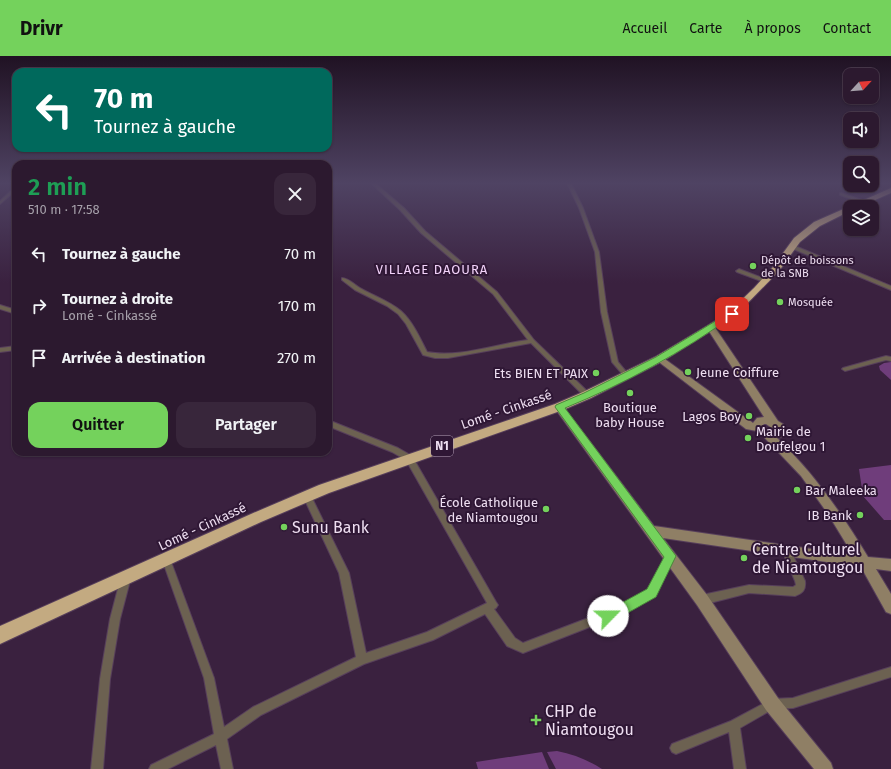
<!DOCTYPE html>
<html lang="fr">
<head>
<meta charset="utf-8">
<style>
	body { margin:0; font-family:"Fira Sans",sans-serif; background:#38263b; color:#f1f3f6; height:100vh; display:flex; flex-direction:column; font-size:15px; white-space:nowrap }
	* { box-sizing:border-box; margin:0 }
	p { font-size:13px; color:#a6a0aa }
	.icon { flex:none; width:22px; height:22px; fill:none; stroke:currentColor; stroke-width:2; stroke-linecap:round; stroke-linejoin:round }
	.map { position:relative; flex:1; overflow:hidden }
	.sheet { position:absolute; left:12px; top:104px; width:320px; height:296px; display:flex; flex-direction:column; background:#2c192f; border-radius:12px; box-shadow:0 1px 3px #0004,0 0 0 1px #48384b }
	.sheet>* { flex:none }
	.banner { position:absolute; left:12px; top:12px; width:320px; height:84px; border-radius:12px; box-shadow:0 1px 3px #0004,0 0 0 1px #48384b; background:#00695c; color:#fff; overflow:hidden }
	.needle { width:26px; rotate:64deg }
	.buttons { position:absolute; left:843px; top:12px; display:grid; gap:8px }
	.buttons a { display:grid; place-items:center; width:36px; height:36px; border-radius:8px; background:#2c192f; box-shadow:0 1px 3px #0004,0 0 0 1px #48384b; font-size:20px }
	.pin { position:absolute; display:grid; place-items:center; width:34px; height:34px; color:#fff; margin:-17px; border-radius:8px; box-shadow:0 2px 6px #0006 }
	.me { position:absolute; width:44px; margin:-22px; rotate:67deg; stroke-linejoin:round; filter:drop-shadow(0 0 3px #0008) }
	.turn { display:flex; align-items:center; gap:14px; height:84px; padding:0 16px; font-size:18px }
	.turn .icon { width:52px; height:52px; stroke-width:2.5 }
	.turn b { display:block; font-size:28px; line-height:34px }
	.round { display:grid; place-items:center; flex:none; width:42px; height:42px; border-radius:12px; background:#38263b }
	.head { display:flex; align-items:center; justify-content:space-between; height:68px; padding:0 16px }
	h1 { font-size:24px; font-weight:600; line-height:30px; color:#1e9e55 }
	.primary-button { display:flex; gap:8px; margin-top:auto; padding:8px 16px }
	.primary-button a { flex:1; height:46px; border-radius:12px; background:#74d25c; color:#111; font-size:16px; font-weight:600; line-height:46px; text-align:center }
	.primary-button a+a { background:#38263b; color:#f1f3f6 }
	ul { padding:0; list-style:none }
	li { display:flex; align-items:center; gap:12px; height:52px; padding:0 16px }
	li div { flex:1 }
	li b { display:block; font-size:15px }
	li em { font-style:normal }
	header { display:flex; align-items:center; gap:24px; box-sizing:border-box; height:56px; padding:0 20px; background:#74d25c; color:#111 }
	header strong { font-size:19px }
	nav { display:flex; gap:22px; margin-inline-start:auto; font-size:14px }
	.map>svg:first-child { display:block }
</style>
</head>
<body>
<header>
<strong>Drivr</strong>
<nav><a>Accueil</a><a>Carte</a><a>À propos</a><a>Contact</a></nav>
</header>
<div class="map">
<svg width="891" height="713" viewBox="0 0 891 713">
	<rect width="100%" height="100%" fill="#3a213f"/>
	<g fill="#6f3d7b">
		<path d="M891,306V324L880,314L879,310L884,307Z"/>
		<path d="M891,409V464H884L863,440L859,413Z"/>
		<path d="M557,695C573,698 588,704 602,713H556L547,696Z"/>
		<path d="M542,696L549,713H478L476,706Z"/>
	</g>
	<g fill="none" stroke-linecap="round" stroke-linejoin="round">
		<g stroke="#573f5b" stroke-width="2">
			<g id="street">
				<path d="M371,127H375L404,152L425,175L497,236L534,284L589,337L590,339L589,341H585L531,287L448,302H435L423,299L406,268L398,258L387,250L355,234L342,224V222C348,222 355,229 360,232C374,240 389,245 401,255C413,266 420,282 427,296C460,302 495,288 528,284L493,238L421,177L400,154Z"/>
				<path d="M567,127H571L583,152L599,196L607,256L618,306L628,318L629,319L628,320H624L612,306L601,256L595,196L579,152Z"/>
				<path d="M15,131H16V134L0,148V145Z"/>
				<path d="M841,137L865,145L866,146L863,147L840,139V137Z"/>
				<path d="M791,190H795L891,230V234L791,192Z"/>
				<path d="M739,213L768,224L769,225L766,227L764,226L737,216L736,215Z"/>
				<path d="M0,249L16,254V258L0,253Z"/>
				<path d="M16,290V294L0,296V292Z"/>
				<path d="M886,300L891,301V305L886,304L845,315L842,313L843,312Z"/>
				<path d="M328,364L398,392L412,400L496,546L498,549L496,552L494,553L515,582L523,587L617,551L649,534L667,497L670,496L673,497L674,500L655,540L623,558L523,597L507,590L485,558L433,584L364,608L261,659L227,683L233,713H221L216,689L168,713H149L151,709L214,678L204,622L162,503L163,500L166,499L169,500L170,503L214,622L224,671L253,651L356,601L339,517L303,440L304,438L307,437L310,438L349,517L366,597L427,576L487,547L406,404L392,396L328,370Z"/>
				<path d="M786,490L789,491L805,525C806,534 803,537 795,540L749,537L702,549L699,547L697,544L699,541L702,539L749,529L793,531L796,529L795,525L782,494L783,491Z"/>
				<path d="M126,517L129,518L131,521L120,563L110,623L103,713H91L100,623L110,563L121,521L123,518Z"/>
				<path d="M891,611V621L793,652L773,653L740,672L746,713H734L729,676L676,698L672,696L670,692L672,688L731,665L772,643L793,642Z"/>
			</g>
		</g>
		<g stroke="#573f5b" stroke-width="2">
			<path id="secondary" d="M711,269L714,270L778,365L783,368L785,376L782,381L777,382C814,417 842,458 868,501L891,503V515L876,513L891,538V558L886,556L861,511L663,482L707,539L778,642L831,707L833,713H814L766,654L697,549L554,351L556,349H562L654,470L853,499L828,458L801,420L762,379L757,375L746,373L655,303L656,301H662L753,367L757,362L764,361L707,272ZM764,368H766L775,374H770L763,369Z"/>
		</g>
		<g stroke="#573f5b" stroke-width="2">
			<path id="highway" d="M891,132V137L859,151H850V155L820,170L800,186L779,215L735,260L663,305L591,342L563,354L329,437L261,466L0,588V570L251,458L319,429L555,348L583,336L655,301L707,270L729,256L754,232L773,211L794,182L814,166Z"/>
		</g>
		<use href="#street" fill="#6c6151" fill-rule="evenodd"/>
		<use href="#secondary" fill="#8f7f65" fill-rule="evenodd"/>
		<use href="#highway" fill="#c3aa81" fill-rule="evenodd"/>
	</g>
	<linearGradient id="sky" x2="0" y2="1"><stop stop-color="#201223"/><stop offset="0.56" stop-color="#4f4363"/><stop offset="1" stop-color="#4f4363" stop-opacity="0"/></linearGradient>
	<rect width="891" height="227" fill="url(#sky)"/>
	<path fill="#74d25c" stroke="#4b883c" d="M732,255L734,256V259C683,296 624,328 565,352L676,500L656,541L624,559L608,566L603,564L601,560L603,555L616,550L647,533L664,501L555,351L556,349L584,337L656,301Z"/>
	<g fill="#74d25c" stroke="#2f1735" stroke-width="1.5">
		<circle cx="753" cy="210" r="4"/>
		<circle cx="780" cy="246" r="4"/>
		<circle cx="688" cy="316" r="4"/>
		<circle cx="596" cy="317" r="4"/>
		<circle cx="630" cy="337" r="4"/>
		<circle cx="749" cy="360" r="4"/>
		<circle cx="748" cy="382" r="4"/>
		<circle cx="797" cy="434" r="4"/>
		<circle cx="546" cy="453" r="4"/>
		<circle cx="860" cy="459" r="4"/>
		<circle cx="284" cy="471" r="4"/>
		<circle cx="744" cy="502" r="4"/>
		<path d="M534 658h4v4h4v4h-4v4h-4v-4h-4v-4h4z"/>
	</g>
	<g text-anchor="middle" stroke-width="4" stroke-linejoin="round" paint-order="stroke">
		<g font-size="11" fill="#eedef1" stroke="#2f1735" text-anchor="start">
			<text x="761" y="208">Dépôt de boissons<tspan x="761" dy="13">de la SNB</tspan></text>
			<text x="788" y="250">Mosquée</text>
		</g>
		<rect fill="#2f1735" stroke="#b5a2b9" stroke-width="1" x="431" y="380" width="22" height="20" rx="3"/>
		<g font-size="12" font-weight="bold" fill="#eedef1">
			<text x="442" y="394">N1</text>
		</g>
		<g font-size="13" letter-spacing="1" fill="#f3d3fa" stroke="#2f1735">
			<text x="432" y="218">VILLAGE DAOURA</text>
		</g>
		<g font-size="13" fill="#eedef1" stroke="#2f1735" text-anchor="end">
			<text x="696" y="321" text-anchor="start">Jeune Coiffure</text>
			<text x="588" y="322">Ets BIEN ET PAIX</text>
			<text x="630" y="356" text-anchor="middle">Boutique<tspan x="630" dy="15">baby House</tspan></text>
			<text x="741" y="365">Lagos Boy</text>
			<text x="756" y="380" text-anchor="start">Mairie de<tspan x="756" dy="15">Doufelgou 1</tspan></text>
			<text x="805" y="439" text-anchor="start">Bar Maleeka</text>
			<text x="538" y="451">École Catholique<tspan x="538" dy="15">de Niamtougou</tspan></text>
			<text x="852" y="464">IB Bank</text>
		</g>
		<g font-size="13" fill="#eedef1" stroke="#2f1735">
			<text transform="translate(506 353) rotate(-19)" y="5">Lomé - Cinkassé</text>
			<text transform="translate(202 470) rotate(-25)" y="5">Lomé - Cinkassé</text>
		</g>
		<g font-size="16" fill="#eedef1" stroke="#2f1735" text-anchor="start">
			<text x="292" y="477">Sunu Bank</text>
			<text x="752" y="499">Centre Culturel<tspan x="752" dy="18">de Niamtougou</tspan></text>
			<text x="545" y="661">CHP de<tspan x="545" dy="18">Niamtougou</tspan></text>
		</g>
	</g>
</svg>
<div class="buttons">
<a><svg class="needle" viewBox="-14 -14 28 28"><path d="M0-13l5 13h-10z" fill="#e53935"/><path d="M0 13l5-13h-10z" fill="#a6a0aa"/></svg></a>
<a><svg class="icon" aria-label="sound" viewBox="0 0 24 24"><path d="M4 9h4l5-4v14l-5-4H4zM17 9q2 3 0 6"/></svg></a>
<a><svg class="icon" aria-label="search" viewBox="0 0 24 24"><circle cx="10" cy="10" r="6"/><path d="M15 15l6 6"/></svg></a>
<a><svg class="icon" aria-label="layers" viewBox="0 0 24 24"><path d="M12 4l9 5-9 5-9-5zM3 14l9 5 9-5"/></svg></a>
</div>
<div class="pin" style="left:732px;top:258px;background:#d93025"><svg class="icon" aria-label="arrive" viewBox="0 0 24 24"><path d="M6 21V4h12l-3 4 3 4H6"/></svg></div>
<svg class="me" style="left:608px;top:560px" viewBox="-20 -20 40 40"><circle r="19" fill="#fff"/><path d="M0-13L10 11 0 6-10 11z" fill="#74d25c"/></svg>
<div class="banner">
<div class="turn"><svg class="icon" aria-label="left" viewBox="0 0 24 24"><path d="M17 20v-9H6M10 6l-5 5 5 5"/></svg><div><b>70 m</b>Tournez à gauche</div></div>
</div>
<section class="sheet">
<div class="head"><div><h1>2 min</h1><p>510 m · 17:58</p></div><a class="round"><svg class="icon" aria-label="close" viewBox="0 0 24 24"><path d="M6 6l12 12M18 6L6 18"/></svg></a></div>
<ul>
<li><svg class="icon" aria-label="left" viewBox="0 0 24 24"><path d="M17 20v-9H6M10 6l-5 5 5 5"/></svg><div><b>Tournez à gauche</b></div><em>70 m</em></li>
<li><svg class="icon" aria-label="right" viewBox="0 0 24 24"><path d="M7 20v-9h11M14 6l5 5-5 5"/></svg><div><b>Tournez à droite</b><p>Lomé - Cinkassé</p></div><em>170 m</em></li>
<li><svg class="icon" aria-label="arrive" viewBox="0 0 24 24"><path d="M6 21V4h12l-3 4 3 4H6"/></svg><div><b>Arrivée à destination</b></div><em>270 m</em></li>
</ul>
<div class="primary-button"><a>Quitter</a><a>Partager</a></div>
</section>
</div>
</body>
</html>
